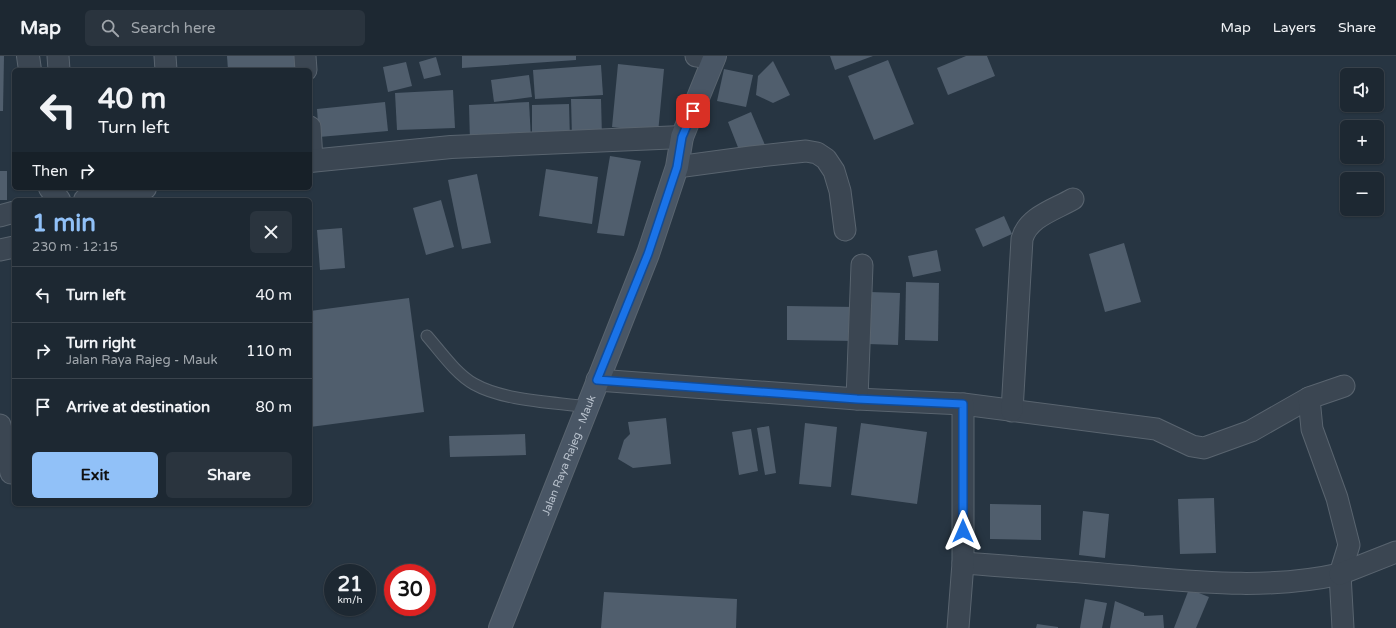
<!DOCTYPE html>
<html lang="en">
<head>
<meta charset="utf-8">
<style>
	body { margin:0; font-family:"Varela Round",sans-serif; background:#2a343e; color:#f1f3f6; height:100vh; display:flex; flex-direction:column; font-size:15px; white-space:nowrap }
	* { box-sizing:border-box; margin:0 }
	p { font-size:13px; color:#a0a6ac }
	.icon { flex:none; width:22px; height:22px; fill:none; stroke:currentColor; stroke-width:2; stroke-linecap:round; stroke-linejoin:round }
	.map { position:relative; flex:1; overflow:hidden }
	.sheet { position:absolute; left:12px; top:142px; width:300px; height:308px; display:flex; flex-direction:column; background:#1d2832; border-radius:6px; box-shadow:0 1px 3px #0004,0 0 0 1px #3b444d }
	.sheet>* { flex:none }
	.hud { position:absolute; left:12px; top:12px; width:300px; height:122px; border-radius:6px; box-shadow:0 1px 3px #0004,0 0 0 1px #3b444d; background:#1d2832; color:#f1f3f6; overflow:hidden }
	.tools { position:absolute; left:1340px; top:12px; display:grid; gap:8px }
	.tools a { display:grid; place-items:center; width:44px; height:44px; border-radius:6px; background:#1d2832; box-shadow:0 1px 3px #0004,0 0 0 1px #3b444d; font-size:20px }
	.speed { position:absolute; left:324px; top:508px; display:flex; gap:8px; font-size:20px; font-weight:700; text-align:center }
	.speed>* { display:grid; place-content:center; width:52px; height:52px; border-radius:50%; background:#1d2832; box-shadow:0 1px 3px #0004,0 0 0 1px #3b444d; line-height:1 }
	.speed small { font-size:10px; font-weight:400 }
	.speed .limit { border:6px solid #d22; background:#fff; color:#111 }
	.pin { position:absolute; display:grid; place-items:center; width:34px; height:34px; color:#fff; margin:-17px; border-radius:8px; box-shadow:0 2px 6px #0006 }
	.me { position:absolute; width:44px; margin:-22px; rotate:0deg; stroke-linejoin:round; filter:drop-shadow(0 0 3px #0008) }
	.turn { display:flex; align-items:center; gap:14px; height:84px; padding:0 20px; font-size:18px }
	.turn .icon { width:52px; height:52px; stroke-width:2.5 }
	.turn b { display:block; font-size:28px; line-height:34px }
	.then { display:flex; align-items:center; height:38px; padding:0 20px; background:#0003; gap:8px; font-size:15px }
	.round { display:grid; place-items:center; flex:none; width:42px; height:42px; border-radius:6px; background:#2a343e }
	.head { display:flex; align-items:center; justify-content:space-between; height:68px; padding:0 20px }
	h1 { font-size:24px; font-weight:700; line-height:30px; color:#91c1f8 }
	.cta { display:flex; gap:8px; margin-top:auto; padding:8px 20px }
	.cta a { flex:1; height:46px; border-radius:6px; background:#91c1f8; color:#111; font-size:16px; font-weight:700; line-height:46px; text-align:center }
	.cta a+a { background:#2a343e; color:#f1f3f6 }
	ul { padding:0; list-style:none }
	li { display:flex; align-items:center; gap:12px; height:56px; padding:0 20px; border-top:1px solid #3b444d }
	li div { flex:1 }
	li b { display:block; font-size:15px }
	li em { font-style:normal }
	header { display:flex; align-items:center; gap:24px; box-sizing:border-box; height:56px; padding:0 20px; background:#1d2832; border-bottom:1px solid #3b444d }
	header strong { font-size:19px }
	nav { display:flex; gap:22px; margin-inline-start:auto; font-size:14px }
	.search { width:280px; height:36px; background:#2a343e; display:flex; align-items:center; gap:10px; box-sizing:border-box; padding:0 14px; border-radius:6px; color:#a0a6ac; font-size:15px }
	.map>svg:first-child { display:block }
</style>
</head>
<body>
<header>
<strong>Map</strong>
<div class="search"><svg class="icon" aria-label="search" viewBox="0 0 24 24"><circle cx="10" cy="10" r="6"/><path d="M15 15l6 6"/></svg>Search here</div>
<nav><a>Map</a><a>Layers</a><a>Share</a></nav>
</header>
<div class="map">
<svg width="1396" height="572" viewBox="0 0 1396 572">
	<rect width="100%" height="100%" fill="#273542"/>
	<g fill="#505e6d">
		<path d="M0,0H4L3,55H0Z"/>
		<path d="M227,0H298L300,14H228Z"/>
		<path d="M462,0H576V4L462,12Z"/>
		<path d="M830,0H873L835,14Z"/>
		<path d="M966,0H987L995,20L948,39L937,12Z"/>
		<path d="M436,1L441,19L424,23L419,6Z"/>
		<path d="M888,4L914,68L874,84L848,20Z"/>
		<path d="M773,5L790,39L773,47L756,39L758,20Z"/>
		<path d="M406,6L412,30L388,36L383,11Z"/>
		<path d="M618,8L664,13L658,77L612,71Z"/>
		<path d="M601,9L603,39L535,43L533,14Z"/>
		<path d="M724,13L753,19L746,51L717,45Z"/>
		<path d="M529,19L532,41L494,46L491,24Z"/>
		<path d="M453,34L455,72L397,74L395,37Z"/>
		<path d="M571,43H601L602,81L572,82Z"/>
		<path d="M385,46L388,75L319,81L317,53Z"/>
		<path d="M529,46L531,83L470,86L469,49Z"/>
		<path d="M569,48L570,84L532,85V49Z"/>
		<path d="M751,56L765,89L741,99L728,66Z"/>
		<path d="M610,100L641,105L624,180L597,177Z"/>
		<path d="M546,113L598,121L592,168L539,160Z"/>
		<rect x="0" y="115" width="7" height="29"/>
		<path d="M477,118L491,187L462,193L448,124Z"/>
		<path d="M441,144L454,191L426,199L413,152Z"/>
		<path d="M1004,160L1012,178L983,191L975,173Z"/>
		<path d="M342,172L345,212L320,214L317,174Z"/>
		<path d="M1124,187L1141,246L1105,256L1089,198Z"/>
		<path d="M937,194L941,215L913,221L908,200Z"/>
		<path d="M906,226L939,227L938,285L905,284Z"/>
		<path d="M870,236L900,237L898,289L868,288Z"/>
		<path d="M409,242L424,356L310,371V255Z"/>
		<path d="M787,250L856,251V285L787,284Z"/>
		<path d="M666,362L671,408L633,412L618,403L624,384L630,378L628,366Z"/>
		<path d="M805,367L837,371L831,431L799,428Z"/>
		<path d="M861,367L927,376L917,448L851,439Z"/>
		<path d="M769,370L776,417L765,419L757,372Z"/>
		<path d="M751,373L758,415L739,419L732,376Z"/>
		<path d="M525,378L526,399L450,401L449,380Z"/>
		<path d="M1214,442L1216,497L1180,498L1178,443Z"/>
		<path d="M990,448L1041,449V484L990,483Z"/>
		<path d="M1083,455L1109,458L1105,502L1079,499Z"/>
		<path d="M1189,533L1209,541L1196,572H1174Z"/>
		<path d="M604,536L737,543L736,572H601Z"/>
		<path d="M1085,543L1107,547L1102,572H1080Z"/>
		<path d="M1115,545L1144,557V560L1163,559L1164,572H1110Z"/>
		<path d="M1037,568L1058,571V572H1036Z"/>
	</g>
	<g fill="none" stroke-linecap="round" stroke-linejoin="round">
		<g stroke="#59646f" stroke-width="13">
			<path id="service" d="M427,280C441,296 456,318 474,328C504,345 553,346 588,351"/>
		</g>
		<g stroke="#59646f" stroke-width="23">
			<g id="minor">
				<path d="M58,0L59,14"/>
				<path d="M165,0L166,14"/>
				<path d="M305,0L306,14"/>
				<path d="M696,0L714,3"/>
				<path d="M310,71L312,104"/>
				<path d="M677,111L751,101L806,95L817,97L826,103L834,115L840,135L845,174"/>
				<path d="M0,160L14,156"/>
				<path d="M0,194L14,191"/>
				<path d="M597,324L857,343L963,348L1156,373L1192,390L1204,392L1251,375L1309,342"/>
				<path d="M857,343L862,209"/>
				<path d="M1012,355L1022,183C1028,161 1054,154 1073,143"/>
				<path d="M0,369L11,417"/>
				<path d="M963,507C1017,511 1071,515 1126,520C1197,526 1269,534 1340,518L1343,572"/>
				<path d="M1340,518L1349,489L1337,442L1312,373L1309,342L1344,330"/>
				<path d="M1340,518L1396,496"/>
				<path d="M958,572L963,507V348"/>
			</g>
		</g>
		<g stroke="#59646f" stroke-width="24">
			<g id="tertiary">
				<path d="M28,0L30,14"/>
				<path d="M310,105L451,91L682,81"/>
				<path d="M50,132L59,144"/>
				<path d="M85,144L145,132"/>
			</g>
		</g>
		<g stroke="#59646f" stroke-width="24">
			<g id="secondary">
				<path id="s1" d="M500,572L648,198L677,111L682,81L715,0"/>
			</g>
		</g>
		<use href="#service" stroke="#3b4652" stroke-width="11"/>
		<use href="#minor" stroke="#3b4652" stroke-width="21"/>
		<use href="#tertiary" stroke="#3b4652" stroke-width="22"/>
		<use href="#secondary" stroke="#495665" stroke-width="22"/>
	</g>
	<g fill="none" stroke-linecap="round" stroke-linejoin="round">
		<g stroke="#114b97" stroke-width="10">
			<path id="route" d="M693,55L682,81L677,111L648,198L597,324L857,343L963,348V475"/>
		</g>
		<use href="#route" stroke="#1a73e8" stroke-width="7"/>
	</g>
	<g text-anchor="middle" stroke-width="3.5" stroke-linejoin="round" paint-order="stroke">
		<g font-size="11" fill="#b8c1cc" stroke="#202b37">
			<text dy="4" stroke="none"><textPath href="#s1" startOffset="186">Jalan Raya Rajeg - Mauk</textPath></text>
		</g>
	</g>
</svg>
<div class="tools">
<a><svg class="icon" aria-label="sound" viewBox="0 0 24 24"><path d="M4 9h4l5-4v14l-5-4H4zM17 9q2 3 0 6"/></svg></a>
<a>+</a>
<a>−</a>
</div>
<div class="speed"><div>21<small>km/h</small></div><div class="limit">30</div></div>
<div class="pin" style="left:693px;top:55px;background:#d93025"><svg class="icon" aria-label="arrive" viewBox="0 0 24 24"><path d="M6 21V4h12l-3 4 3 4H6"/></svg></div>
<svg class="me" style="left:963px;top:475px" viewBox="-20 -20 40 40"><path d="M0-17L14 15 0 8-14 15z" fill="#1a73e8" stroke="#fff" stroke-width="4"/></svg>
<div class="hud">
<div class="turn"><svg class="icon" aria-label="left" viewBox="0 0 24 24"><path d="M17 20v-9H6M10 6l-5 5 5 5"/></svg><div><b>40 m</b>Turn left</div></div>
<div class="then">Then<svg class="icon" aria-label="right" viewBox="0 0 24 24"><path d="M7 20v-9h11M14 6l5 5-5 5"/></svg></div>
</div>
<section class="sheet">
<div class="head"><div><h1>1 min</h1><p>230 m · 12:15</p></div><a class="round"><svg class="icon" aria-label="close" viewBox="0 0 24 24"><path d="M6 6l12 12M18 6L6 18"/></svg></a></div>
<ul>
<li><svg class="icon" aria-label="left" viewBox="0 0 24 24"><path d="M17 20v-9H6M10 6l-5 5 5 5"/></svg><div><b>Turn left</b></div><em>40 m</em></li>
<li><svg class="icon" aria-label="right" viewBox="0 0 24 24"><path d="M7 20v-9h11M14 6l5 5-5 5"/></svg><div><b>Turn right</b><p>Jalan Raya Rajeg - Mauk</p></div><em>110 m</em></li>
<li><svg class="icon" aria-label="arrive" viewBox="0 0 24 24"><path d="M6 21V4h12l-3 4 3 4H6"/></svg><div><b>Arrive at destination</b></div><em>80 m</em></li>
</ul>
<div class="cta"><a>Exit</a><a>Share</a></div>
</section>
</div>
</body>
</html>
